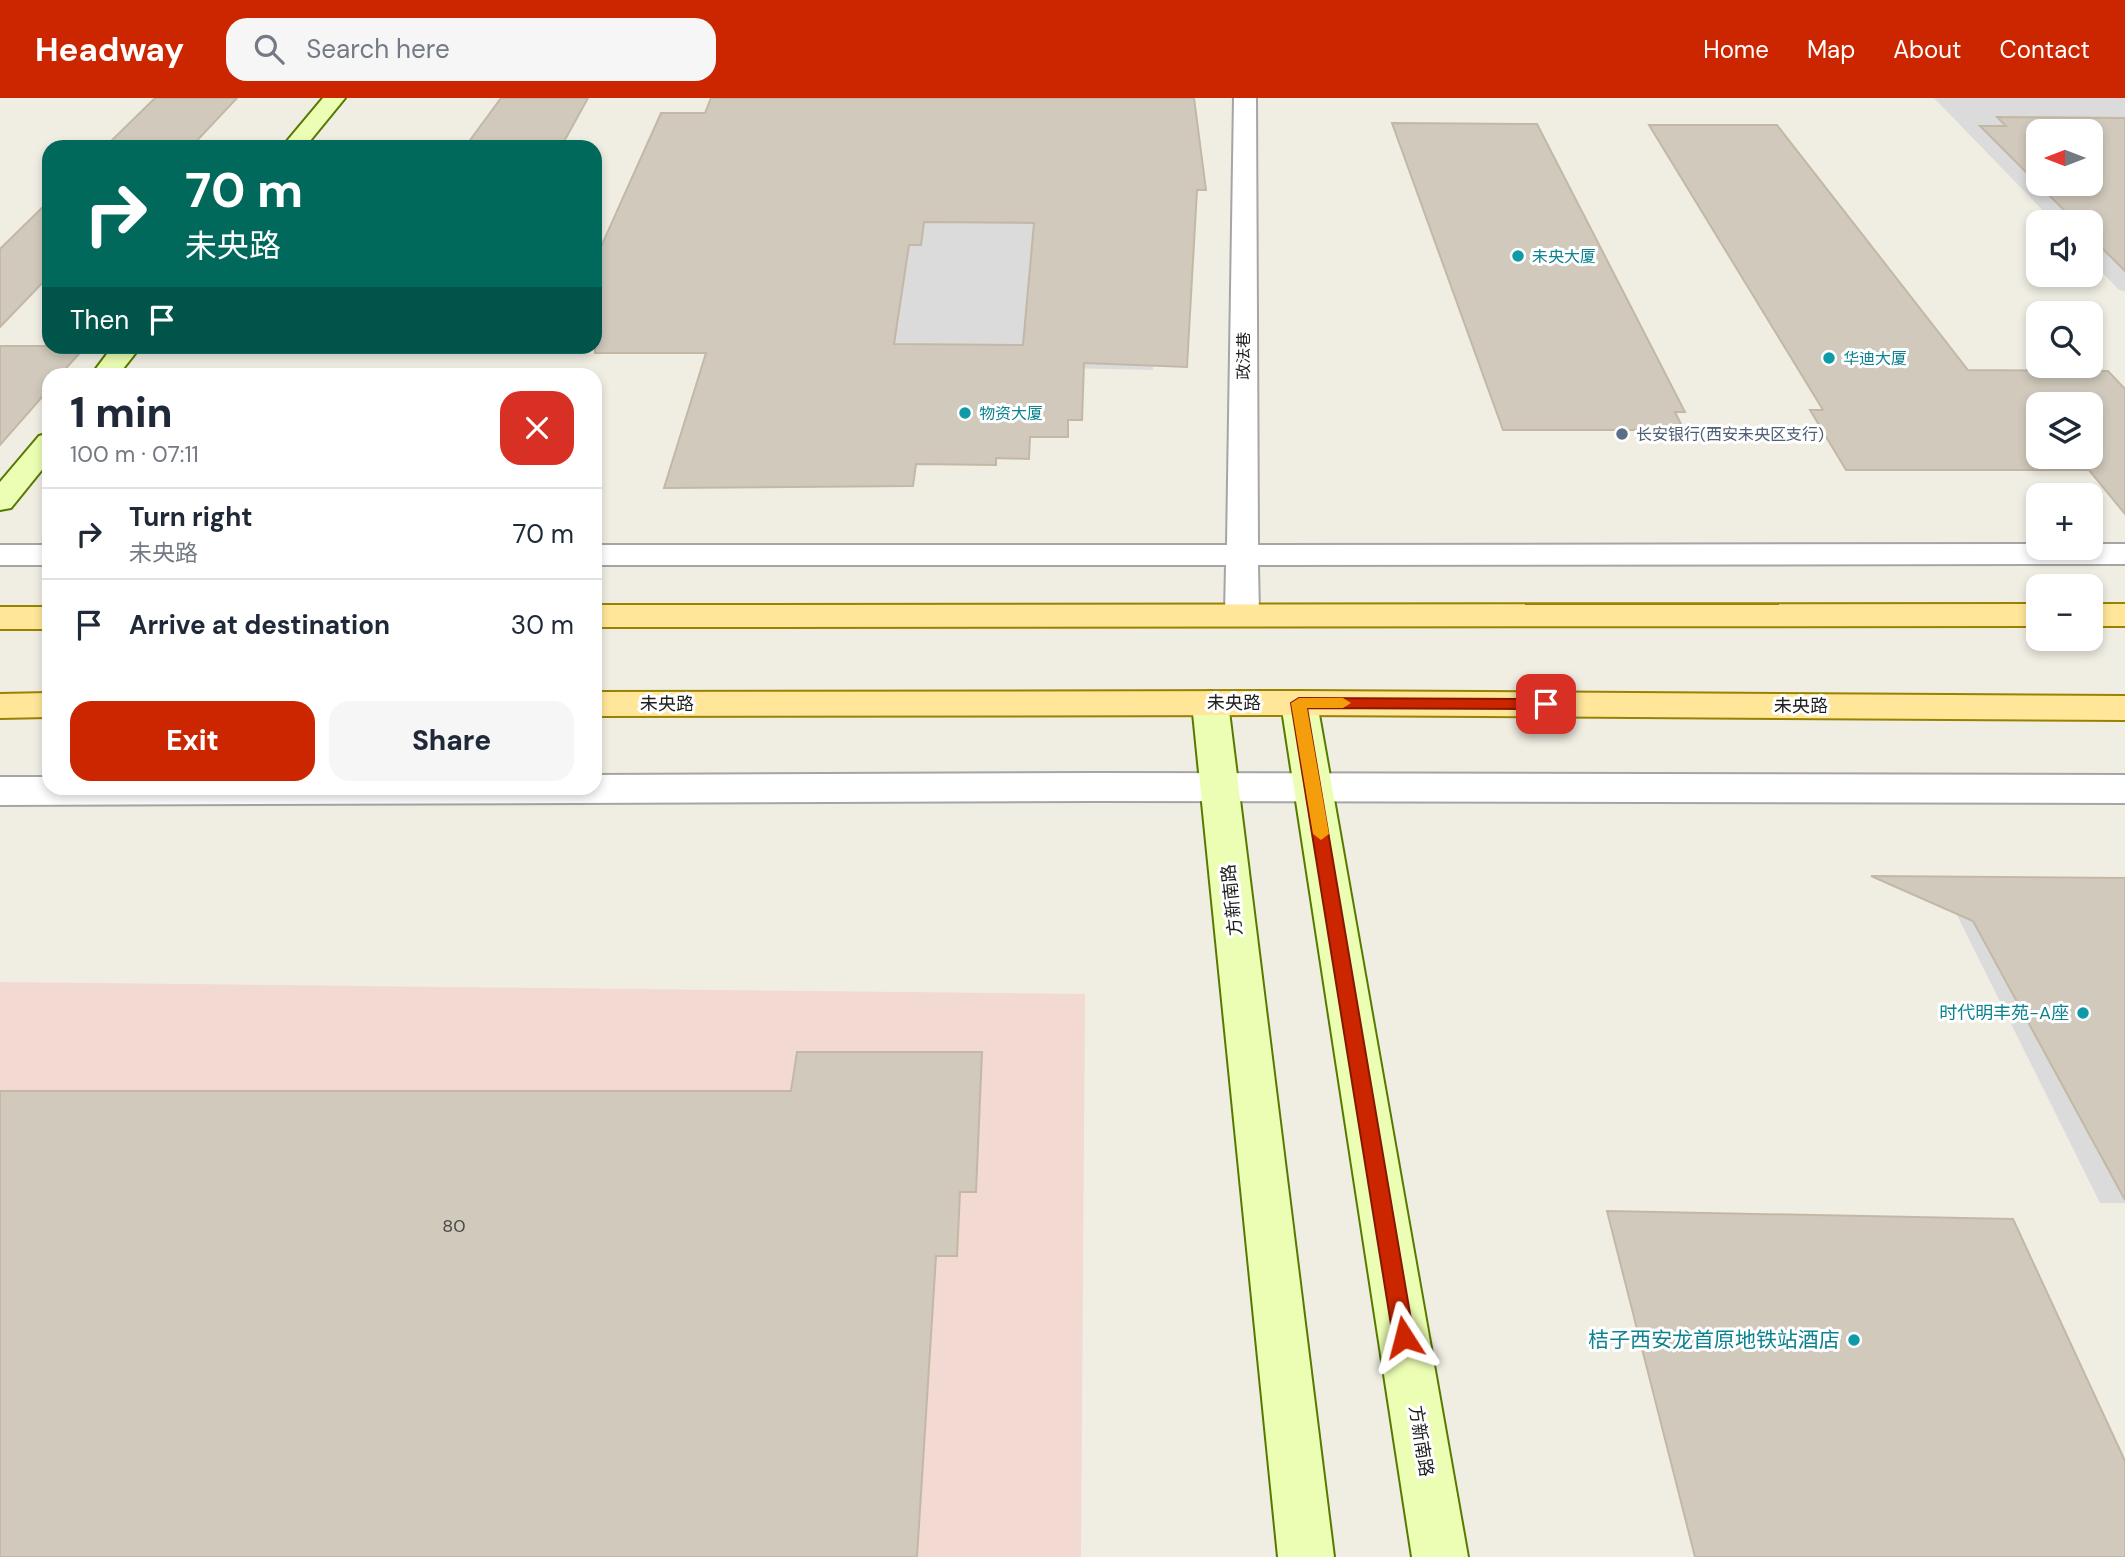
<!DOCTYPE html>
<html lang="en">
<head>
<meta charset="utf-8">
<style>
	body { margin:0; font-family:"DM Sans","Noto Sans SC",sans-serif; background:#f6f6f7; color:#1f2937; height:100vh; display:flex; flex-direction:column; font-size:26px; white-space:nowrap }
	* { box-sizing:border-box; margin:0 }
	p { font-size:23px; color:#747a83 }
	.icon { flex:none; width:38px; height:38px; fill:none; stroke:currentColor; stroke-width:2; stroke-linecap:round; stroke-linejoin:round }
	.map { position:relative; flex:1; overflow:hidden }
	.details { position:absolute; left:42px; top:270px; width:560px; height:427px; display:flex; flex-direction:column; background:#fff; border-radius:21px; box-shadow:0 4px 10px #0003 }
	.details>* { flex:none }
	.guide { position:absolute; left:42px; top:42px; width:560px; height:214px; border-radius:21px; box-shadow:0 4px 10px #0003; background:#00695c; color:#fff; overflow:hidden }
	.needle { width:46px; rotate:270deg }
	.buttons { position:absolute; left:2026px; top:21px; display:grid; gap:14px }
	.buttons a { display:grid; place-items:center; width:77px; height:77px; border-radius:14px; background:#fff; box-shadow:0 4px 10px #0003; font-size:35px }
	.pin { position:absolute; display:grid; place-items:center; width:60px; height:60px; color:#fff; margin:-30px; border-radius:14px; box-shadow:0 4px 10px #0006 }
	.me { position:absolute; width:77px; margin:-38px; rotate:351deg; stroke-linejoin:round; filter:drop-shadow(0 0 5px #0008) }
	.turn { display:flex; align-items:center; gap:24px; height:147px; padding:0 28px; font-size:32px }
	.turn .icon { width:91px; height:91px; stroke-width:2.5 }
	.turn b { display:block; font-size:49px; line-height:60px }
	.then { display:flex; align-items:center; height:66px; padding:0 28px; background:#0003; gap:14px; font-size:26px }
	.round { display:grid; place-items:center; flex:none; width:74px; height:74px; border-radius:21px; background:#f6f6f7 }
	.overview { display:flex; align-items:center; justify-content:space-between; height:119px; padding:0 28px }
	h1 { font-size:42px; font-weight:800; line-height:52px }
	.primary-button { display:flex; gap:14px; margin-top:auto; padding:14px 28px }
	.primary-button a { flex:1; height:80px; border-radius:21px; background:#cc2600; color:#fff; font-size:28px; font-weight:800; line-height:80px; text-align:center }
	.primary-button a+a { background:#f6f6f7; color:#1f2937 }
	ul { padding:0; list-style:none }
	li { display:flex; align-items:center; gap:21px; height:91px; padding:0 28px; border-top:2px solid #e0e1e3 }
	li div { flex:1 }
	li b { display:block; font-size:26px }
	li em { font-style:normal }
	header { display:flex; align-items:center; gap:42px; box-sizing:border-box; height:98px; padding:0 35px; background:#cc2600; color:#fff }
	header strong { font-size:33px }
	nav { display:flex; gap:38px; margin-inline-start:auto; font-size:24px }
	.search { width:490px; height:63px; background:#f6f6f7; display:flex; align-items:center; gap:18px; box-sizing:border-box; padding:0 24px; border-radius:21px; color:#747a83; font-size:26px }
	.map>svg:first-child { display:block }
</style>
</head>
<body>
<header>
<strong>Headway</strong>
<div class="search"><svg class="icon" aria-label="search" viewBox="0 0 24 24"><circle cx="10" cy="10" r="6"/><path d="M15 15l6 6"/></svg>Search here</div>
<nav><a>Home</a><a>Map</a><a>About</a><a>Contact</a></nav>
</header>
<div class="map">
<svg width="2125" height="1459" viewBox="0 0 2125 1459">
	<rect width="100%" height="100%" fill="#f0eee3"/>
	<g fill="#dcdbdb" fill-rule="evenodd">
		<path d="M1934,0H2125V193L2119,192L2091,163V124H2054ZM2039,33H2091V86H2039Z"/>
		<path d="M1156,108L1153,272L782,264L817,111Z"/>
		<path d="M2125,799V1105H2100L1949,801Z"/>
	</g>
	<path fill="#f2d9d1" d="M0,884L1085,896L1081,1459H0Z"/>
	<g fill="#d0c9bc" stroke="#c3b8a5" stroke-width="2" fill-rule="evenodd">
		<path d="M155,0H237L191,49H105Z"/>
		<path d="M501,0H588L561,49H465Z"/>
		<path d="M711,0H1194L1206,92H1197L1187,269L1084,265L1082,322H1068V339H1030L1029,361L996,360V367L916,366L913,388L664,390L706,255H595V162L661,15H705ZM924,124L1034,125L1023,247L894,246L909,147H921Z"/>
		<path d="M1997,19L2125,20V173L2091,139V124H2076L1980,28H2006ZM2039,33H2091V86H2039Z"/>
		<path d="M1392,25L1537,26L1685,314H1675L1684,332H1503Z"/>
		<path d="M1649,27H1777L1968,272L2108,273L2125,291V416L2089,372H1846L1810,312H1823ZM2039,306H2091V359H2039Z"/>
		<path d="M49,103V178L0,229V151Z"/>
		<path d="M0,248H86L61,276H49V291L0,347Z"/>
		<path d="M1871,778L2125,780V1102L1973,823Z"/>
		<path d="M797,954H982L976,1094H960L957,1158H936L917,1459H0V993H791Z"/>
		<path d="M1607,1113L2013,1121L2125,1363V1459H1695Z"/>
	</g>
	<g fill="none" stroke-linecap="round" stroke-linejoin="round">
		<g stroke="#a5a5a5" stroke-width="4">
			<g id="street">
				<path d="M1234,0H1256L1258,447L2039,446V450H2091V446H2125V466L1258,467L1259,516L1254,524L1242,527L1230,524L1225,516L1226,467H595V447H1227Z"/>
				<rect x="0" y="447" width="49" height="20"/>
				<path d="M1092,675L2125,677V705L1092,703L0,707V679H49V690H595V677Z"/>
			</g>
		</g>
		<g stroke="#567a00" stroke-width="4">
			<g id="secondary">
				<path d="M323,0H345L305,49H282Z"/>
				<path d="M113,248H141L119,276H92Z"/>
				<path d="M49,335V363L11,410L0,412V384L39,338Z"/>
				<path d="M1210,593L1223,596L1228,605L1334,1459H1278L1192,605L1197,596Z"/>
				<path d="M1299,593L1312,596L1317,605L1468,1459H1412L1281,605L1286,596Z"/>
			</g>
		</g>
		<g stroke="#988200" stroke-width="4">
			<g id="primary">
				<path d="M2039,506V528L595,529V507Z"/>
				<rect x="2091" y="506" width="34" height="22"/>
				<rect x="0" y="509" width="49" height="22"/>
				<path d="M1299,593L2125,598V622L1299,617L595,618V594Z"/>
				<path d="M49,595V619L0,620V596Z"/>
			</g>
		</g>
		<use href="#street" fill="#fff" fill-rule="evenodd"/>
		<use href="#secondary" fill="#ecfeb3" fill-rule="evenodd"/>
		<use href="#primary" fill="#ffe699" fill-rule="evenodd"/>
	</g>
	<path fill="#cc2600" stroke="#851900" stroke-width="2" d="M1299,600L1546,601L1554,606L1546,611L1307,610L1414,1239L1411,1247L1404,1250L1396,1247L1393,1239L1291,605Z"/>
	<path fill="#f59e0b" d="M1299,600H1343L1351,605L1343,610H1307L1329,736L1321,742L1313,736L1291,605Z"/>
	<g fill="#0f9aa8" stroke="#fff" stroke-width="2.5">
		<circle cx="1518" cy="158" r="7"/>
		<circle cx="1829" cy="260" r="7"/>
		<circle cx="965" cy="315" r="7"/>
		<circle cx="2083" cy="915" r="7"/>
		<circle cx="1854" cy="1242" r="7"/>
	</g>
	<circle fill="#5c6f8a" stroke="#fff" stroke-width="2.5" cx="1622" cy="336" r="7"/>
	<g text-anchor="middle" stroke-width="6" stroke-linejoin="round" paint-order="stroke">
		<g font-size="16" fill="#0d838f" stroke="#fff" text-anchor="start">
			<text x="1532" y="164">未央大厦</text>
			<text x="1843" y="266">华迪大厦</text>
			<text x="979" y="321">物资大厦</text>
		</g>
		<g font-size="16" fill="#1e1e1e" stroke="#fff">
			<text transform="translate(1243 258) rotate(-90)" y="6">政法巷</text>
		</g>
		<g font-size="16" fill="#4e5e75" stroke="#fff" text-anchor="start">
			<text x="1636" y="342">长安银行(西安未央区支行)</text>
		</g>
		<g font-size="18" fill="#1e1e1e" stroke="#fff">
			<text x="1234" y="611">未央路</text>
			<text x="667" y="612">未央路</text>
			<text x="1801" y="614">未央路</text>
			<text transform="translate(1232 802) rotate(-96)" y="6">方新南路</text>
			<text transform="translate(1421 1343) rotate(81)" y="6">方新南路</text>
		</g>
		<g font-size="18" fill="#0d838f" stroke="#fff" text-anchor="end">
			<text x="2069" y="921">时代明丰苑-A座</text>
		</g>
		<g font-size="18" fill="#4a4946">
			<text x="454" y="1134">80</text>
		</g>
		<g font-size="21" fill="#0d838f" stroke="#fff" text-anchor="end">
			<text x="1840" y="1249">桔子西安龙首原地铁站酒店</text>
		</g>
	</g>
</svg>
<div class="buttons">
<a><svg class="needle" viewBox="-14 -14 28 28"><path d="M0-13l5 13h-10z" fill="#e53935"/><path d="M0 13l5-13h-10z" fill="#747a83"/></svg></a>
<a><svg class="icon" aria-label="sound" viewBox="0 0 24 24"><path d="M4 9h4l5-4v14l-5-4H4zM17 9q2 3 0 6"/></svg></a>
<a><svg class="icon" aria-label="search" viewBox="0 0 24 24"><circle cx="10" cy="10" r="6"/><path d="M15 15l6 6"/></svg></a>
<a><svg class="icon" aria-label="layers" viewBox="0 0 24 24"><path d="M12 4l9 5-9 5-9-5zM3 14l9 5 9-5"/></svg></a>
<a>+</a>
<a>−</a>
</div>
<div class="pin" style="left:1546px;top:606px;background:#d93025"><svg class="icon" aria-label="arrive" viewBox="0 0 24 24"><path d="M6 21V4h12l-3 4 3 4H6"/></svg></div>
<svg class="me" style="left:1404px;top:1239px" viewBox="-20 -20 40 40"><path d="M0-17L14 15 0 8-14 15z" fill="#cc2600" stroke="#fff" stroke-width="4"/></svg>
<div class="guide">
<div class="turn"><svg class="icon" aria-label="right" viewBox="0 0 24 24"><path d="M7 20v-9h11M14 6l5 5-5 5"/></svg><div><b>70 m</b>未央路</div></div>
<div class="then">Then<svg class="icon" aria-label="arrive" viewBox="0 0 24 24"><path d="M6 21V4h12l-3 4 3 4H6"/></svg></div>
</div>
<section class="details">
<div class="overview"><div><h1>1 min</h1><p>100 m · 07:11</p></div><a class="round" style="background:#d93025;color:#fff"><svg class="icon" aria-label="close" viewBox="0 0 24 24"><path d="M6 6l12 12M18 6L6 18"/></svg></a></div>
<ul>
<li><svg class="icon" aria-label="right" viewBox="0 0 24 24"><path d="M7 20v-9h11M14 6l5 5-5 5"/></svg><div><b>Turn right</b><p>未央路</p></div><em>70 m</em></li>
<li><svg class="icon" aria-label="arrive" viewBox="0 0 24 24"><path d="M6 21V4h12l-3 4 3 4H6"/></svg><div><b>Arrive at destination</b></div><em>30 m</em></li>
</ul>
<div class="primary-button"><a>Exit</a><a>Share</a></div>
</section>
</div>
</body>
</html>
